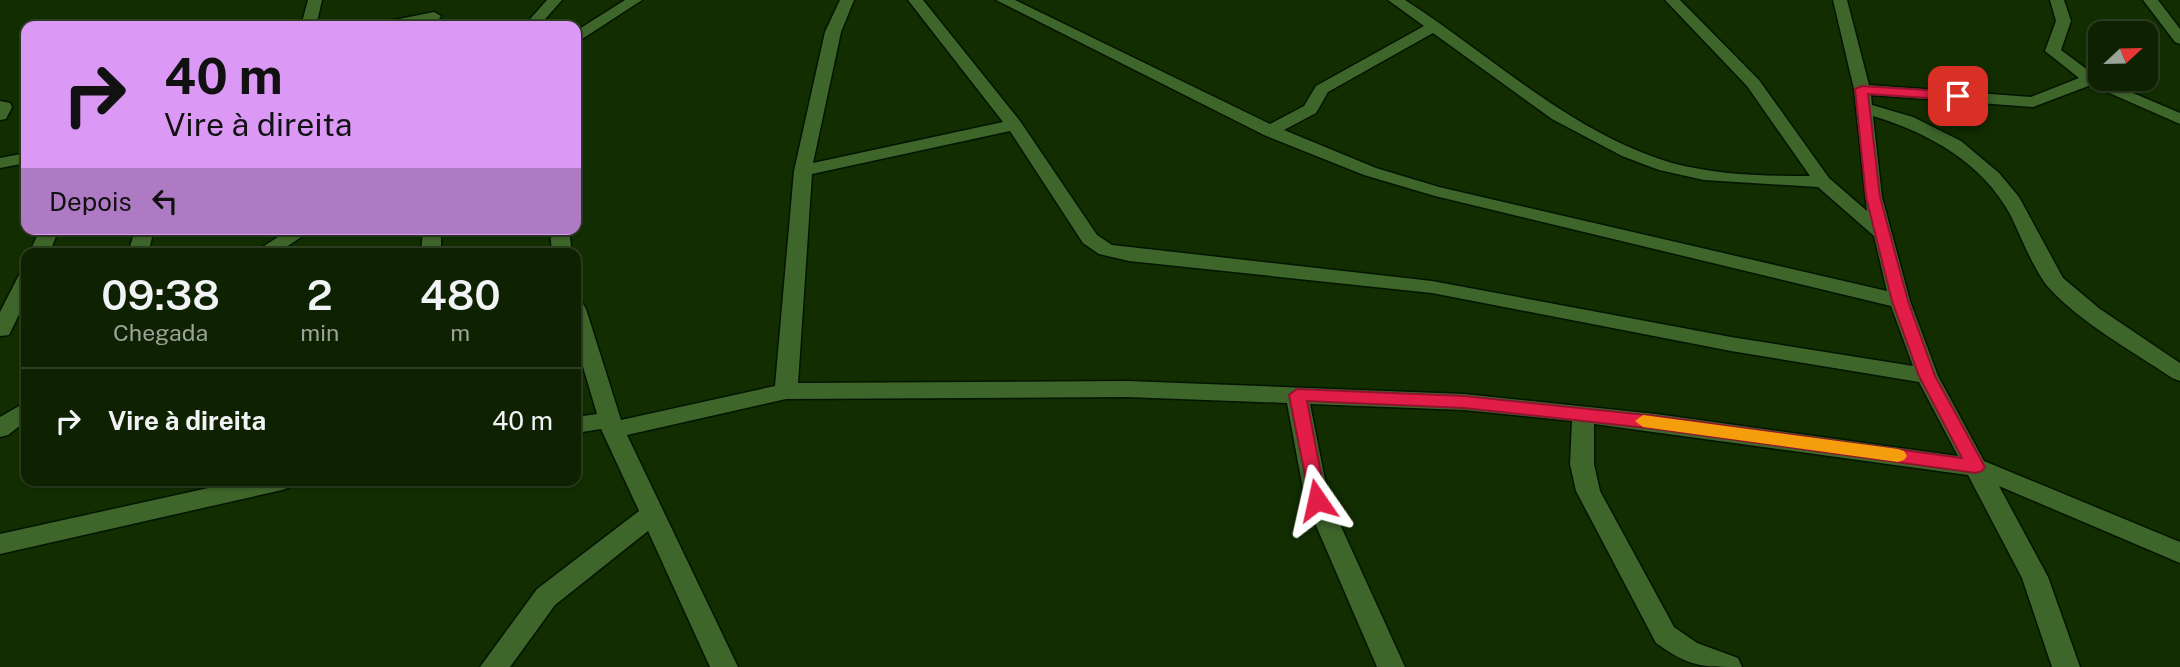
<!DOCTYPE html>
<html lang="pt">
<head>
<meta charset="utf-8">
<style>
	body { margin:0; font-family:"Public Sans",sans-serif; background:#172a0b; color:#f1f3f6; height:100vh; display:flex; flex-direction:column; font-size:26px; white-space:nowrap }
	* { box-sizing:border-box; margin:0 }
	p { font-size:23px; color:#9ba499 }
	.icon { flex:none; width:38px; height:38px; fill:none; stroke:currentColor; stroke-width:2; stroke-linecap:round; stroke-linejoin:round }
	.map { position:relative; flex:1; overflow:hidden }
	.panel { position:absolute; left:21px; top:248px; width:560px; height:238px; display:flex; flex-direction:column; background:#0e2201; border-radius:14px; box-shadow:0 2px 5px #0004,0 0 0 2px #2e3f23 }
	.panel>* { flex:none }
	.hud { position:absolute; left:21px; top:21px; width:560px; height:214px; border-radius:14px; box-shadow:0 2px 5px #0004,0 0 0 2px #2e3f23; background:#db99f5; color:#111; overflow:hidden }
	.needle { width:46px; rotate:68deg }
	.buttons { position:absolute; left:2088px; top:21px; display:grid; gap:14px }
	.buttons a { display:grid; place-items:center; width:70px; height:70px; border-radius:14px; background:#0e2201; box-shadow:0 2px 5px #0004,0 0 0 2px #2e3f23; font-size:35px }
	.pin { position:absolute; display:grid; place-items:center; width:60px; height:60px; color:#fff; margin:-30px; border-radius:14px; box-shadow:0 4px 10px #0006 }
	.me { position:absolute; width:77px; margin:-38px; rotate:349deg; stroke-linejoin:round; filter:drop-shadow(0 0 5px #0008) }
	.turn { display:flex; align-items:center; gap:24px; height:147px; padding:0 28px; font-size:32px }
	.turn .icon { width:91px; height:91px; stroke-width:2.5 }
	.turn b { display:block; font-size:49px; line-height:60px }
	.then { display:flex; align-items:center; height:66px; padding:0 28px; background:#0003; gap:14px; font-size:26px }
	.eta { display:flex; justify-content:space-evenly; align-items:center; height:119px; text-align:center }
	.eta b { font-size:42px; font-weight:600; line-height:49px }
	ul { padding:0; list-style:none }
	li { display:flex; align-items:center; gap:21px; height:105px; padding:0 28px; border-top:2px solid #2e3f23 }
	li div { flex:1 }
	li b { display:block; font-size:26px }
	li em { font-style:normal }
	.map>svg:first-child { display:block }
</style>
</head>
<body>
<div class="map">
<svg width="2180" height="667" viewBox="0 0 2180 667">
	<rect width="100%" height="100%" fill="#122e01"/>
	<g fill="none" stroke-linecap="round" stroke-linejoin="round">
		<g stroke="#031400" stroke-width="3">
			<g id="minor">
				<path d="M308,0H322L316,26H301Z"/>
				<path d="M547,0H562L539,26H524Z"/>
				<path d="M625,0H642L576,43V31Z"/>
				<path d="M840,0H854L841,32L813,163L1003,122L908,0H923L1020,121L1097,235L1112,245L1432,281L1731,337L1913,366L1891,306L1435,196L1364,175L1264,135L996,0H1015L1270,124L1304,106L1316,86L1424,26L1388,0H1405C1492,56 1571,133 1672,163C1717,175 1764,176 1810,176L1747,86L1665,0H1680L1759,80L1829,178L1867,211L1854,89L1833,0H1847L1869,85L2031,97L2079,78L2045,51L2056,21L2050,0H2064L2071,21L2061,50L2100,79L2180,113V124L2091,85L2033,107L1871,95L1872,105L1913,117L1961,141L1999,173L2019,197L2063,278L2100,309L2180,363V381L2172,378C2131,350 2082,324 2048,287C2034,270 2021,237 2011,216C1983,163 1929,133 1873,116L1882,197L1910,301L1938,376L1984,461L2180,542V563L1999,486L2048,577L2080,667H2052L2022,578L1968,475L1594,424V464L1600,491L1674,627L1697,643L1738,658L1742,667C1700,667 1690,667 1656,643L1576,491L1570,464L1572,421L1464,410L1310,404L1329,500L1405,667H1377L1305,500L1287,403L1127,397L786,399L627,435L738,667H710L648,531L555,605L510,667H480L537,589L639,511L601,429L576,433V417L597,414L576,343V302L583,304L586,309L621,420L775,386L794,171L825,32ZM1433,33L1552,119L1622,156L1659,170L1704,180L1818,187L1874,236L1887,291L1439,187L1376,168L1284,130L1316,113L1328,92ZM1010,131L1083,243L1099,254L1129,261L1432,293L1731,351L1919,382L1958,456L1656,414L1464,394L1127,381L798,383L812,174Z"/>
				<path d="M2143,0H2158L2180,29V44L2175,42Z"/>
				<path d="M434,12L441,16L439,19L405,26H376L379,23Z"/>
				<path d="M0,101L10,103L12,107L6,119L0,120Z"/>
				<path d="M26,153V163L0,168V158Z"/>
				<path d="M40,229H59L49,254H29Z"/>
				<path d="M135,229H154L148,254H128Z"/>
				<path d="M290,229H313L276,254H252Z"/>
				<path d="M423,229H441V254H421Z"/>
				<path d="M550,229H569L572,254H552Z"/>
				<path d="M26,273V300L9,335L0,336V312L19,275Z"/>
				<path d="M26,402V421L8,435L0,437V417Z"/>
				<path d="M240,481H294L290,487L282,490L0,554V534Z"/>
			</g>
		</g>
		<use href="#minor" fill="#3e652a" fill-rule="evenodd"/>
	</g>
	<path fill="#e11d48" stroke="#92132f" stroke-width="2" d="M1862,86L1958,92L1965,96L1958,100L1868,94L1880,197L1908,301L1935,376L1985,467L1982,471L1976,473L1656,429L1464,408L1307,401L1326,500L1324,505H1311L1289,395L1297,389L1464,396L1656,416L1962,458L1919,376L1892,301L1866,197L1855,89Z"/>
	<path fill="#f59e0b" d="M1643,415L1898,449L1904,451L1907,456L1904,460L1898,462L1643,427L1635,421Z"/>
</svg>
<div class="buttons">
<a><svg class="needle" viewBox="-14 -14 28 28"><path d="M0-13l5 13h-10z" fill="#e53935"/><path d="M0 13l5-13h-10z" fill="#9ba499"/></svg></a>
</div>
<div class="pin" style="left:1958px;top:96px;background:#d93025"><svg class="icon" aria-label="arrive" viewBox="0 0 24 24"><path d="M6 21V4h12l-3 4 3 4H6"/></svg></div>
<svg class="me" style="left:1317px;top:500px" viewBox="-20 -20 40 40"><path d="M0-17L14 15 0 8-14 15z" fill="#e11d48" stroke="#fff" stroke-width="4"/></svg>
<div class="hud">
<div class="turn"><svg class="icon" aria-label="right" viewBox="0 0 24 24"><path d="M7 20v-9h11M14 6l5 5-5 5"/></svg><div><b>40 m</b>Vire à direita</div></div>
<div class="then">Depois<svg class="icon" aria-label="left" viewBox="0 0 24 24"><path d="M17 20v-9H6M10 6l-5 5 5 5"/></svg></div>
</div>
<section class="panel">
<div class="eta">
<div><b>09:38</b><p>Chegada</p></div>
<div><b>2</b><p>min</p></div>
<div><b>480</b><p>m</p></div>
</div>
<ul>
<li><svg class="icon" aria-label="right" viewBox="0 0 24 24"><path d="M7 20v-9h11M14 6l5 5-5 5"/></svg><div><b>Vire à direita</b></div><em>40 m</em></li>
</ul>
</section>
</div>
</body>
</html>
